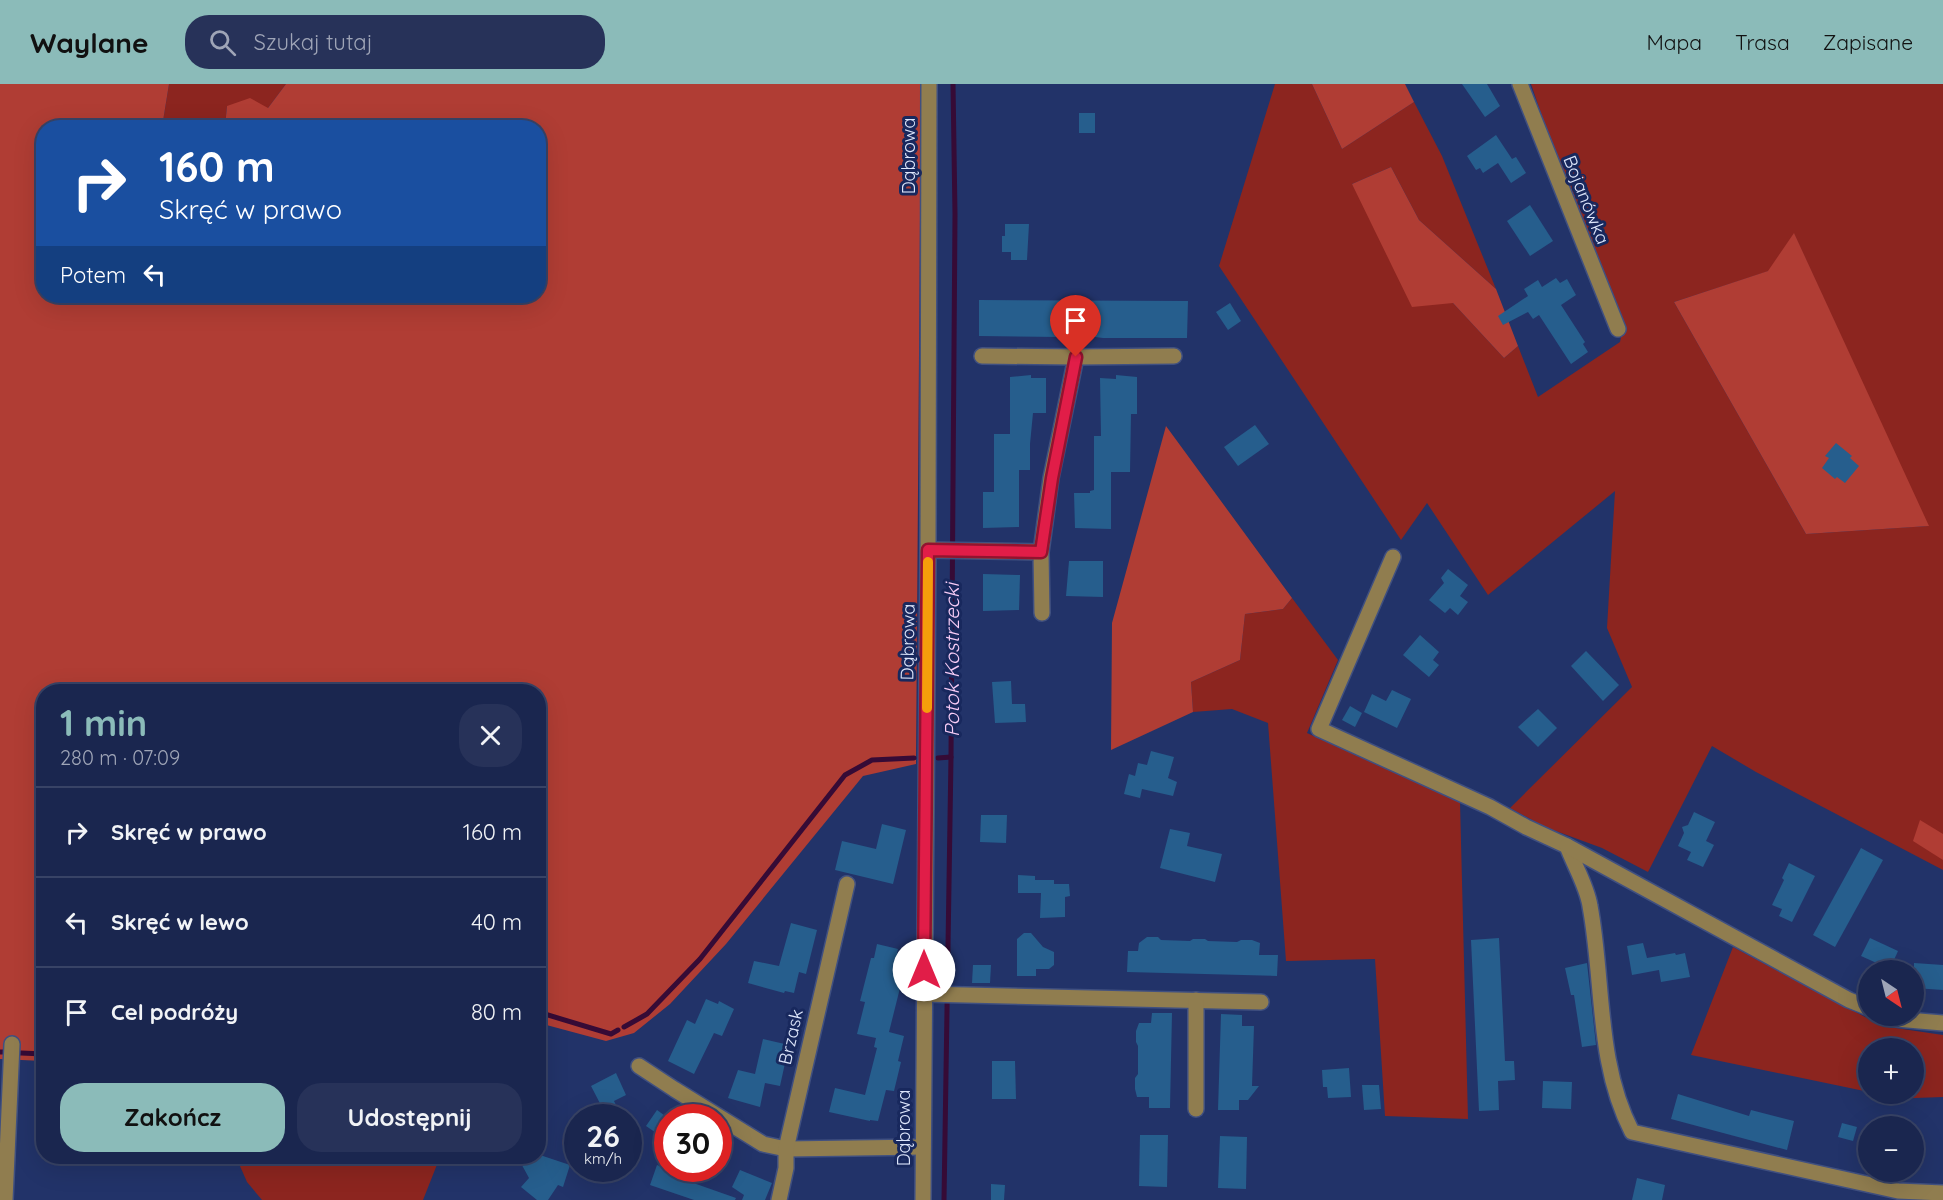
<!DOCTYPE html>
<html lang="pl">
<head>
<meta charset="utf-8">
<style>
	body { margin:0; font-family:Quicksand,sans-serif; background:#273259; color:#f1f3f6; height:100vh; display:flex; flex-direction:column; font-size:22px; white-space:nowrap }
	* { box-sizing:border-box; margin:0 }
	p { font-size:20px; color:#9fa5b7 }
	.icon { flex:none; width:33px; height:33px; fill:none; stroke:currentColor; stroke-width:2; stroke-linecap:round; stroke-linejoin:round }
	.map { position:relative; flex:1; overflow:hidden }
	.panel { position:absolute; left:36px; top:600px; width:510px; height:480px; display:flex; flex-direction:column; background:#1a264f; border-radius:24px; box-shadow:0 6px 24px #0002,0 0 0 2px #384366 }
	.panel>* { flex:none }
	.banner { position:absolute; left:36px; top:36px; width:510px; height:183px; border-radius:24px; box-shadow:0 6px 24px #0002,0 0 0 2px #384366; background:#1a4fa0; color:#fff; overflow:hidden }
	.needle { width:39px; rotate:145deg }
	.controls { position:absolute; left:1858px; top:876px; display:grid; gap:12px }
	.controls a { display:grid; place-items:center; width:66px; height:66px; border-radius:50%; background:#1a264f; box-shadow:0 6px 24px #0002,0 0 0 2px #384366; font-size:30px }
	.speed { position:absolute; left:564px; top:1020px; display:flex; gap:12px; font-size:30px; font-weight:700; text-align:center }
	.speed>* { display:grid; place-content:center; width:78px; height:78px; border-radius:50%; background:#1a264f; box-shadow:0 6px 24px #0002,0 0 0 2px #384366; line-height:1 }
	.speed small { font-size:15px; font-weight:400 }
	.speed .limit { border:9px solid #d22; background:#fff; color:#111 }
	.pin { position:absolute; display:grid; place-items:center; width:51px; height:51px; color:#fff; margin:-62px -26px; border-radius:50% 50% 50% 0; rotate:-45deg; box-shadow:0 0 6px #0007 }
	.pin .icon { rotate:45deg }
	.me { position:absolute; width:66px; margin:-33px; rotate:0deg; stroke-linejoin:round; filter:drop-shadow(0 0 4px #0008) }
	.turn { display:flex; align-items:center; gap:21px; height:126px; padding:0 24px; font-size:27px }
	.turn .icon { width:78px; height:78px; stroke-width:2.5 }
	.turn b { display:block; font-size:42px; line-height:51px }
	.then { display:flex; align-items:center; height:57px; padding:0 24px; background:#0003; gap:12px; font-size:22px }
	.round { display:grid; place-items:center; flex:none; width:63px; height:63px; border-radius:24px; background:#273259 }
	.summary { display:flex; align-items:center; justify-content:space-between; height:102px; padding:0 24px }
	h1 { font-size:36px; font-weight:700; line-height:45px; color:#8bbbb9 }
	.primary-button { display:flex; gap:12px; margin-top:auto; padding:12px 24px }
	.primary-button a { flex:1; height:69px; border-radius:24px; background:#8bbbb9; color:#111; font-size:24px; font-weight:700; line-height:69px; text-align:center }
	.primary-button a+a { background:#273259; color:#f1f3f6 }
	ul { padding:0; list-style:none }
	li { display:flex; align-items:center; gap:18px; height:90px; padding:0 24px; border-top:2px solid #384366 }
	li div { flex:1 }
	li b { display:block; font-size:22px }
	li em { font-style:normal }
	header { display:flex; align-items:center; gap:36px; box-sizing:border-box; height:84px; padding:0 30px; background:#8bbbb9; color:#111 }
	header strong { font-size:28px }
	nav { display:flex; gap:33px; margin-inline-start:auto; font-size:21px }
	.search { width:420px; height:54px; background:#273259; display:flex; align-items:center; gap:15px; box-sizing:border-box; padding:0 21px; border-radius:24px; color:#9fa5b7; font-size:22px }
	.map>svg:first-child { display:block }
</style>
</head>
<body>
<header>
<strong>Waylane</strong>
<div class="search"><svg class="icon" aria-label="search" viewBox="0 0 24 24"><circle cx="10" cy="10" r="6"/><path d="M15 15l6 6"/></svg>Szukaj tutaj</div>
<nav><a>Mapa</a><a>Trasa</a><a>Zapisane</a></nav>
</header>
<div class="map">
<svg width="1943" height="1116" viewBox="0 0 1943 1116">
	<rect width="100%" height="100%" fill="#223369"/>
	<g fill="#8c251f" fill-rule="evenodd">
		<path d="M169,0H286L268,24L227,22L225,43H167L163,37Z"/>
		<path d="M1275,0H1312L1342,65L1414,18L1442,72L1496,205L1419,136L1391,83L1352,100L1453,219L1504,274L1518,262L1538,313L1620,258L1624,239L1587,163L1531,0H1943V786L1756,688L1712,662L1648,788L1602,764L1545,743L1510,724L1632,603L1607,544L1615,407L1488,511L1427,419L1401,456L1219,182ZM1794,150L1928,442L1806,450L1674,218L1769,187Z"/>
		<path d="M1292,514L1338,576L1307,649L1460,718L1468,1035L1385,1032L1375,875L1286,877L1268,639L1232,625L1193,628L1191,598L1240,576L1245,530L1283,525Z"/>
		<path d="M1733,863L1882,942L1943,951V1013L1887,1015L1873,1010H1914V964H1869V1008L1691,971Z"/>
		<path d="M574,1044L577,1045L576,1068H570L562,1060L564,1049Z"/>
		<path d="M236,1073H440L423,1116H262L247,1098Z"/>
	</g>
	<g fill="#b03d34">
		<path d="M0,0H169L163,37L167,43L44,44V212H538V44L225,43L227,22L250,14L268,24L286,0H921L916,680L863,692L726,860L670,920L634,949L606,957L539,939L538,608H44L43,977L0,975Z"/>
		<path d="M1312,0H1405L1414,18L1342,65Z"/>
		<path d="M1391,83L1419,136L1496,205L1518,262L1504,274L1453,219L1412,223L1352,100Z"/>
		<path d="M1794,149L1929,442L1806,450L1674,218L1768,187Z"/>
		<path d="M1166,342L1292,514L1283,525L1245,530L1240,576L1191,598L1193,628L1111,666L1112,539Z"/>
		<path d="M1920,736L1943,750V776L1913,757Z"/>
	</g>
	<g fill="none" stroke-linecap="round" stroke-linejoin="round">
		<g stroke="#360b36" stroke-width="5">
			<path d="M938,674L951,673"/>
			<path d="M538,928L611,950L618,946"/>
			<path d="M624,943L647,930L700,875L845,691L872,676L914,674"/>
			<path d="M0,968H4"/>
			<path d="M21,969L44,970"/>
			<path d="M944,1116L951,673L955,130L953,0"/>
		</g>
	</g>
	<g fill="#265e8d">
		<path d="M1462,0H1487L1500,22L1485,33Z"/>
		<rect x="1079" y="29" width="16" height="20"/>
		<path d="M1496,51L1512,75L1516,73L1526,89L1511,99L1498,79L1483,89L1480,84L1476,86L1467,72Z"/>
		<path d="M1530,121L1553,157L1530,172L1507,137Z"/>
		<path d="M1005,140H1029L1027,176H1011V168H1002V152H1005Z"/>
		<path d="M1556,194L1560,199L1567,195L1576,211L1561,221L1585,258L1583,260L1588,268L1571,280L1539,231L1533,235L1528,228L1503,241L1498,232L1528,212L1524,205L1538,196L1542,203Z"/>
		<path d="M979,216L1188,217L1187,254H1103L1072,250V253H1061L979,252Z"/>
		<path d="M1230,219L1241,237L1228,246L1216,228Z"/>
		<path d="M1031,291V294H1046V329H1033L1030,360V386H1019V443L983,444V408H994V350H1010V293Z"/>
		<path d="M1116,291L1137,293V330H1131L1130,388H1111V445L1075,444L1074,409H1090V407L1094,406V352H1101L1100,294L1116,295Z"/>
		<path d="M1255,341L1269,360L1238,382L1224,363Z"/>
		<path d="M1836,359L1852,372L1850,374L1859,382L1845,399L1837,393L1835,395L1822,384L1829,374L1825,372Z"/>
		<path d="M1069,477H1103V513L1066,512Z"/>
		<path d="M1448,485L1468,501L1460,512L1468,518L1458,531L1450,524L1445,529L1429,516L1444,499L1441,494Z"/>
		<path d="M983,490L1020,491L1019,526L983,527Z"/>
		<path d="M1420,551L1439,568L1433,576L1439,581L1429,593L1403,571Z"/>
		<path d="M1586,567L1619,601L1603,617L1571,582Z"/>
		<path d="M1011,597L1012,620H1025L1026,638L995,639L992,598Z"/>
		<path d="M1392,606L1411,615L1397,644L1364,628L1372,610L1386,617Z"/>
		<path d="M1350,622L1362,629L1355,643L1342,636Z"/>
		<path d="M1538,625L1557,644L1538,663L1518,643Z"/>
		<path d="M1151,667L1174,673L1168,694L1177,698L1173,712L1142,705L1140,714L1124,710L1129,690L1135,692L1138,679L1147,681Z"/>
		<path d="M1694,728L1715,738L1706,757L1714,761L1703,783L1687,776L1691,768L1678,762L1684,749L1682,743L1688,741Z"/>
		<path d="M981,731H1007L1006,759L980,758Z"/>
		<path d="M882,740L906,746L893,800L835,786L842,757L876,765Z"/>
		<path d="M1170,745L1190,749L1187,762L1222,770L1215,798L1160,784Z"/>
		<path d="M1861,764L1883,776L1835,863L1813,851Z"/>
		<path d="M1789,779L1815,792L1792,838L1779,832L1782,825L1772,821L1784,796L1782,794Z"/>
		<path d="M1018,791L1035,792V796H1054V800H1069L1070,812L1065,813V833L1040,834L1041,809H1018Z"/>
		<path d="M791,839L817,846L806,890L799,888L794,909L785,907L784,909L748,899L754,877L779,882Z"/>
		<path d="M1024,849H1031L1043,863L1054,868V881L1049,885H1036V892H1017V855Z"/>
		<path d="M1147,853H1158L1161,856L1190,857L1193,855H1205L1208,857L1237,858L1241,856H1252L1260,859L1259,871H1278L1277,892L1127,888L1128,867H1138L1139,859Z"/>
		<path d="M1499,854L1505,977H1514L1515,996L1498,997L1499,1026L1479,1027L1471,856Z"/>
		<path d="M1870,854L1898,867L1890,885L1861,872Z"/>
		<path d="M1643,859L1647,874L1675,869L1676,871L1685,869L1690,893L1661,898L1659,886L1632,891L1627,862Z"/>
		<path d="M877,860L898,865L897,869L904,871L898,895L902,896L889,948L904,952L898,977L901,978L894,1007L886,1006L878,1037L870,1036V1037L829,1028L835,1004L865,1011L877,964L874,963L876,954L857,950L865,918L860,917L871,874H874Z"/>
		<path d="M1587,879L1596,961L1582,963L1574,911H1571L1565,884Z"/>
		<path d="M1914,879L1943,881V906L1914,904Z"/>
		<path d="M973,881H991L990,899H972Z"/>
		<path d="M706,915L718,920L719,917L734,925L722,952L714,949L694,990L668,977L687,936L695,940Z"/>
		<path d="M1152,929H1172L1170,1024H1149V1013H1137L1135,1005V994L1138,990V962L1136,958V947L1139,939H1151Z"/>
		<path d="M1221,930L1242,931V942H1254L1252,1002H1259L1248,1016H1239V1026H1218Z"/>
		<path d="M763,955L789,961L780,1002L765,999L760,1023L728,1014L738,986L755,990Z"/>
		<path d="M992,977H1015L1016,1015H992Z"/>
		<path d="M1349,984L1351,1013L1328,1014L1327,1003H1323L1322,986Z"/>
		<path d="M616,989L626,1011L614,1017L618,1025L606,1031L591,1002Z"/>
		<path d="M1543,997L1572,998L1571,1025L1542,1024Z"/>
		<path d="M1362,1001H1379L1381,1025L1364,1026Z"/>
		<path d="M1678,1010L1749,1032L1751,1026L1794,1037L1787,1066L1671,1035Z"/>
		<path d="M657,1026L668,1034V1057L646,1042Z"/>
		<path d="M1842,1039L1857,1043L1853,1057L1838,1053Z"/>
		<path d="M1140,1051H1168L1167,1103L1139,1102Z"/>
		<path d="M1220,1052L1247,1053L1246,1105L1218,1104Z"/>
		<path d="M517,1072H543L570,1081L563,1103L558,1101L548,1116H537L521,1103L529,1094Z"/>
		<path d="M657,1081L683,1092L682,1095L736,1114L735,1116H694L650,1101Z"/>
		<path d="M740,1086L772,1099L765,1116H742L744,1111L732,1103Z"/>
		<path d="M1637,1094L1665,1101L1662,1116H1632Z"/>
		<path d="M991,1100L1005,1101L1004,1116H991Z"/>
	</g>
	<g fill="none" stroke-linecap="round" stroke-linejoin="round">
		<g stroke="#405080" stroke-width="18">
			<g id="minor">
				<path d="M1520,0L1618,245"/>
				<path d="M982,272L1076,273L1051,394L1041,468"/>
				<path d="M1076,273L1174,272"/>
				<path d="M928,466L1041,468L1042,529"/>
				<path d="M1393,473L1319,645L1490,723L1526,743L1567,762C1574,781 1587,802 1590,822C1604,897 1596,979 1632,1048L1898,1107L1943,1109"/>
				<path d="M1567,762L1849,916L1869,924"/>
				<path d="M924,910L1261,918"/>
				<path d="M1196,916V1025"/>
				<path d="M1888,932L1896,935L1943,939"/>
				<path d="M639,982L674,1005L763,1060L786,1065L923,1063"/>
				<path d="M5,1116L12,960"/>
				<path d="M779,1116L786,1084V1065L847,800"/>
				<path d="M923,1116L928,466L929,0"/>
			</g>
		</g>
		<use href="#minor" stroke="#907d4f" stroke-width="15"/>
	</g>
	<g fill="none" stroke-linecap="round" stroke-linejoin="round">
		<g stroke="#92132f" stroke-width="15">
			<path id="route" d="M924,886L928,466L1041,468L1052,394L1076,273"/>
		</g>
		<use href="#route" stroke="#e11d48" stroke-width="10"/>
		<path stroke="#f59e0b" stroke-width="10" d="M927,624L928,478"/>
	</g>
	<g text-anchor="middle" stroke-width="6" stroke-linejoin="round" paint-order="stroke">
		<g font-size="18" fill="#dee6fb" stroke="#18285d">
			<text transform="translate(909 72) rotate(-90)" y="6">Dąbrowa</text>
			<text transform="translate(1586 116) rotate(68)" y="6">Bojanówka</text>
			<text transform="translate(908 558) rotate(-89)" y="6">Dąbrowa</text>
			<text transform="translate(791 953) rotate(-77)" y="6">Brzask</text>
			<text transform="translate(904 1044) rotate(-90)" y="6">Dąbrowa</text>
		</g>
		<g font-size="20" font-style="italic" fill="#f9cdf7" stroke="#18285d">
			<text transform="translate(952 576) rotate(-90)" y="7">Potok Kostrzecki</text>
		</g>
	</g>
</svg>
<div class="controls">
<a><svg class="needle" viewBox="-14 -14 28 28"><path d="M0-13l5 13h-10z" fill="#e53935"/><path d="M0 13l5-13h-10z" fill="#9fa5b7"/></svg></a>
<a>+</a>
<a>−</a>
</div>
<div class="speed"><div>26<small>km/h</small></div><div class="limit">30</div></div>
<div class="pin" style="left:1076px;top:273px;background:#d93025"><svg class="icon" aria-label="arrive" viewBox="0 0 24 24"><path d="M6 21V4h12l-3 4 3 4H6"/></svg></div>
<svg class="me" style="left:924px;top:886px" viewBox="-20 -20 40 40"><circle r="19" fill="#fff"/><path d="M0-13L10 11 0 6-10 11z" fill="#e11d48"/></svg>
<div class="banner">
<div class="turn"><svg class="icon" aria-label="right" viewBox="0 0 24 24"><path d="M7 20v-9h11M14 6l5 5-5 5"/></svg><div><b>160 m</b>Skręć w prawo</div></div>
<div class="then">Potem<svg class="icon" aria-label="left" viewBox="0 0 24 24"><path d="M17 20v-9H6M10 6l-5 5 5 5"/></svg></div>
</div>
<section class="panel">
<div class="summary"><div><h1>1 min</h1><p>280 m · 07:09</p></div><a class="round"><svg class="icon" aria-label="close" viewBox="0 0 24 24"><path d="M6 6l12 12M18 6L6 18"/></svg></a></div>
<ul>
<li><svg class="icon" aria-label="right" viewBox="0 0 24 24"><path d="M7 20v-9h11M14 6l5 5-5 5"/></svg><div><b>Skręć w prawo</b></div><em>160 m</em></li>
<li><svg class="icon" aria-label="left" viewBox="0 0 24 24"><path d="M17 20v-9H6M10 6l-5 5 5 5"/></svg><div><b>Skręć w lewo</b></div><em>40 m</em></li>
<li><svg class="icon" aria-label="arrive" viewBox="0 0 24 24"><path d="M6 21V4h12l-3 4 3 4H6"/></svg><div><b>Cel podróży</b></div><em>80 m</em></li>
</ul>
<div class="primary-button"><a>Zakończ</a><a>Udostępnij</a></div>
</section>
</div>
</body>
</html>
